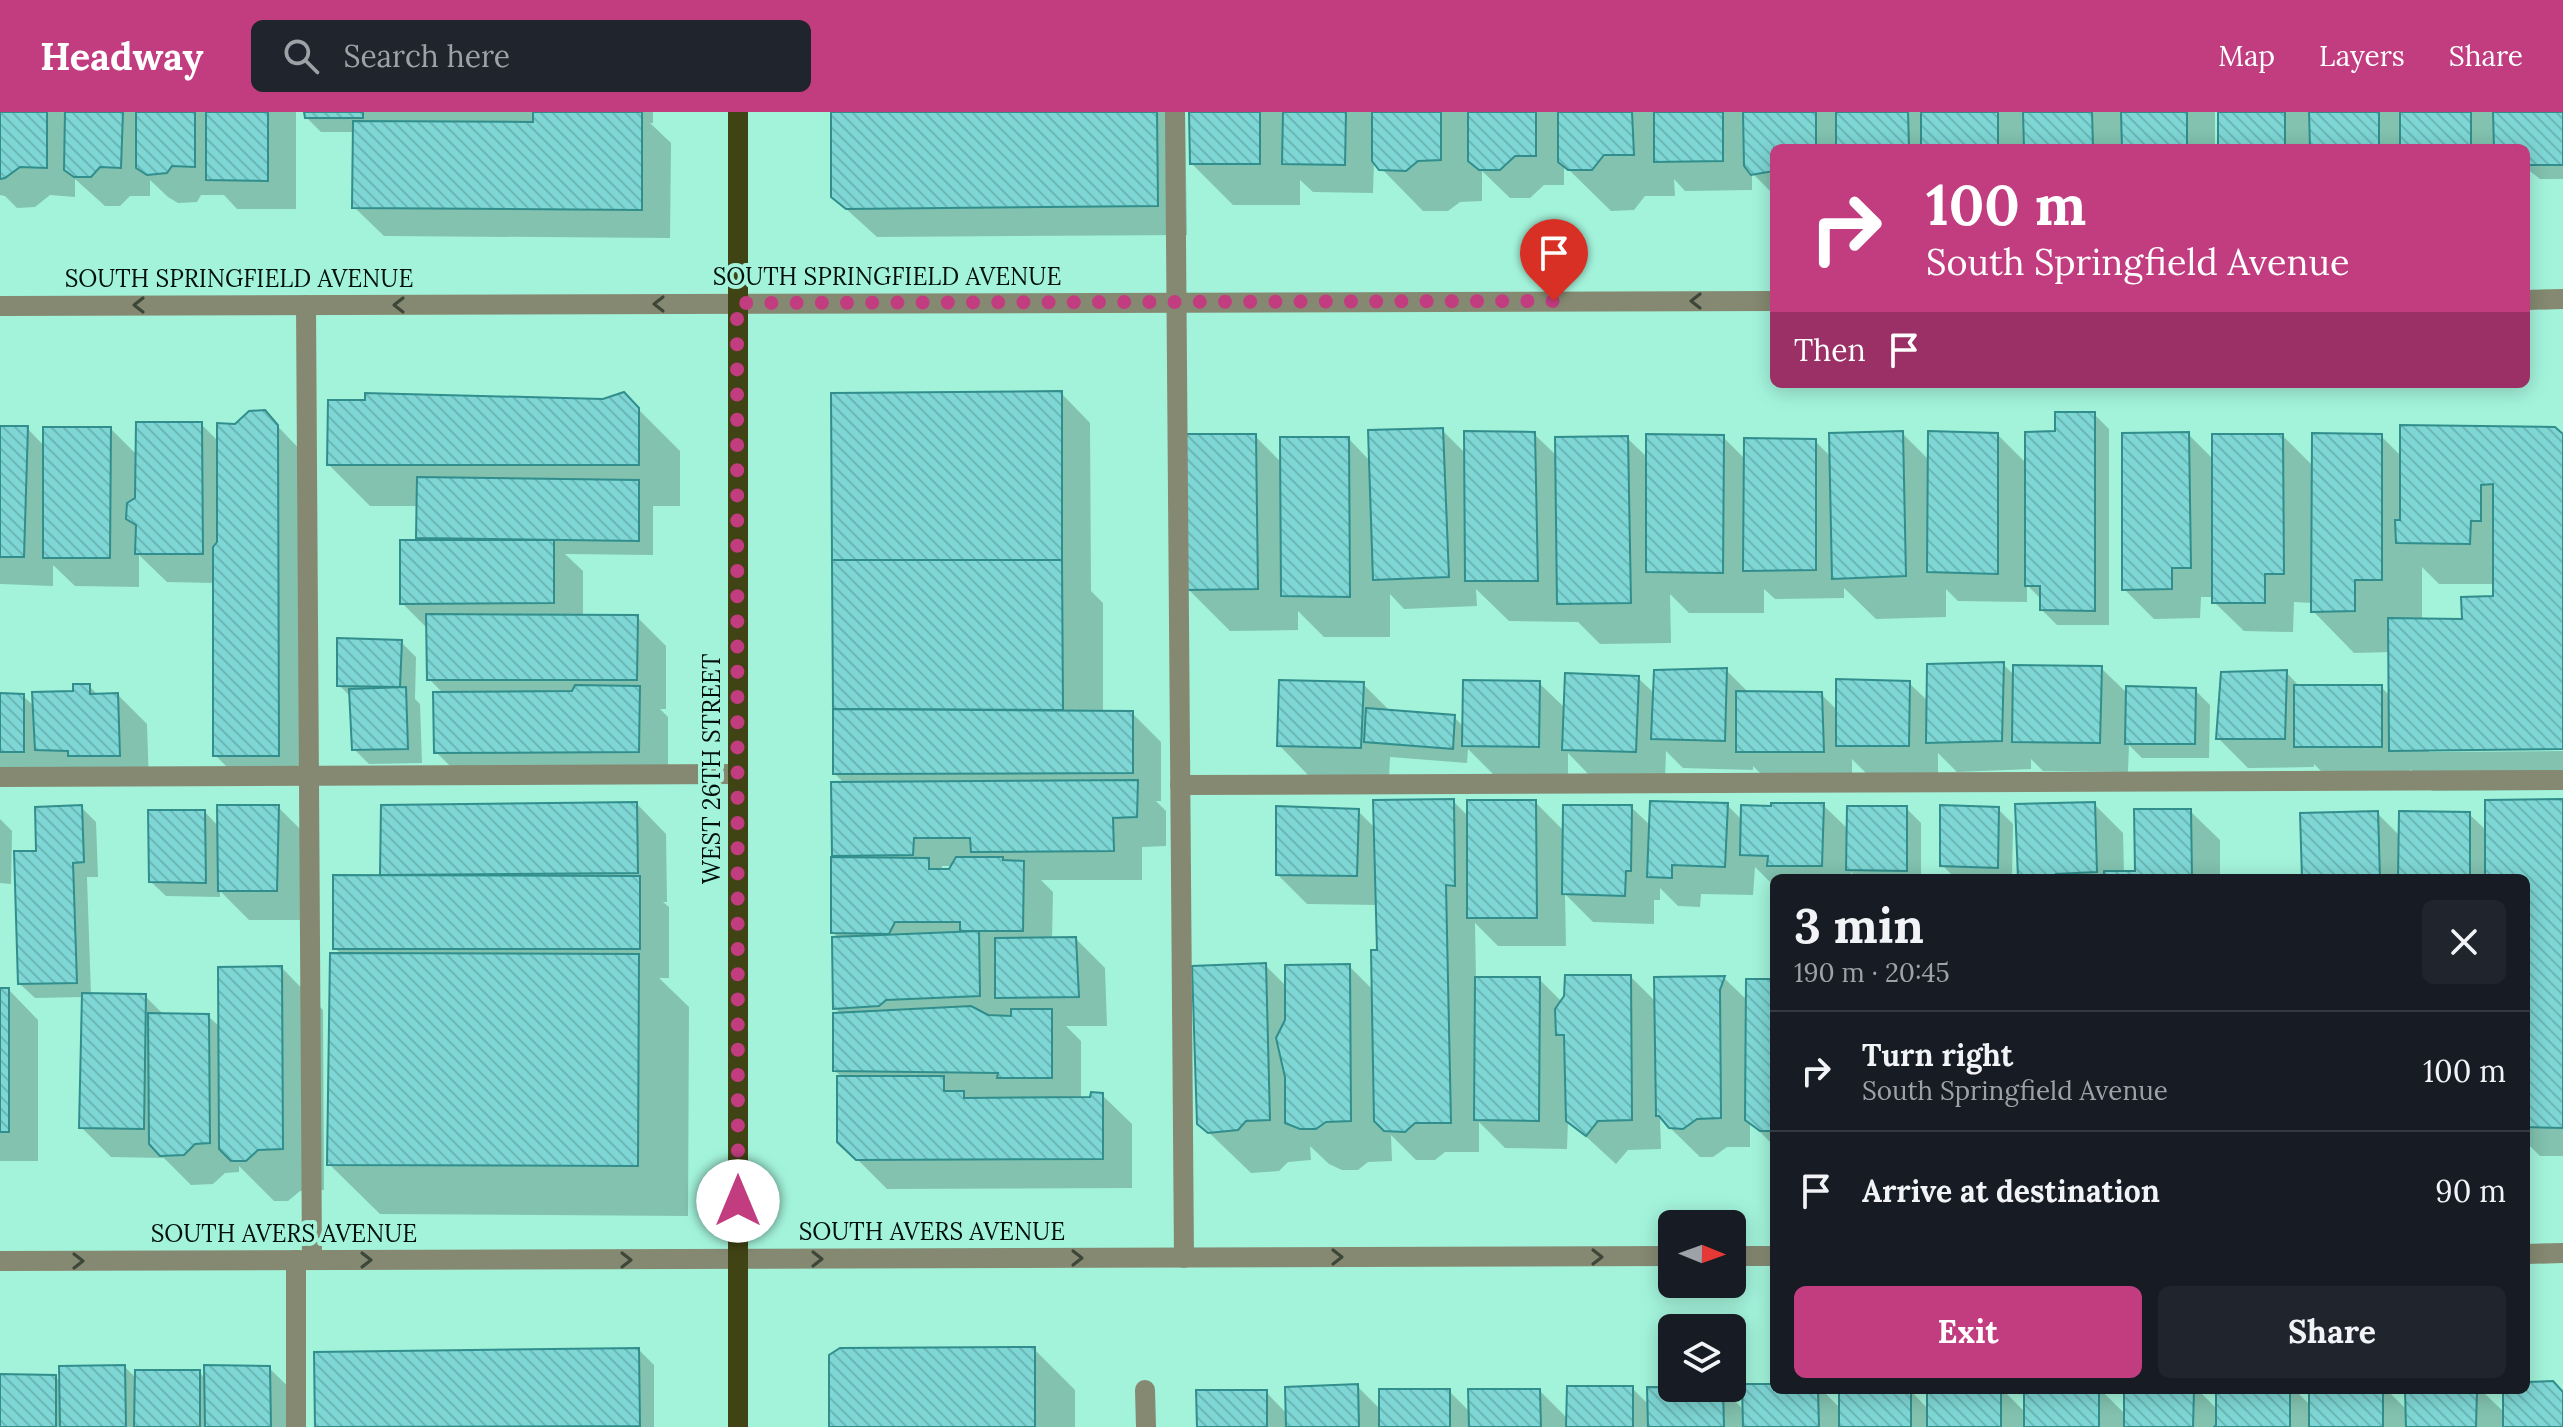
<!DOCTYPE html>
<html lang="en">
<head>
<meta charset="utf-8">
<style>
	body { margin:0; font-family:Lora,serif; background:#20242c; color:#f1f3f6; height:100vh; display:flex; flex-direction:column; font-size:30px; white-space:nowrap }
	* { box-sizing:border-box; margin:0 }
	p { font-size:26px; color:#9ea1a6 }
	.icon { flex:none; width:44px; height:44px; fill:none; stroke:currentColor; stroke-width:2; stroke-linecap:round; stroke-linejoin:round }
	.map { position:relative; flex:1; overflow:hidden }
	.sheet { position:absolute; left:1770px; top:762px; width:760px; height:520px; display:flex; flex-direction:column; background:#171b24; border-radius:12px; box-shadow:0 4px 20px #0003 }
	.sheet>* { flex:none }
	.hud { position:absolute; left:1770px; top:32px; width:760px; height:244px; border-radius:12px; box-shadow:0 4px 20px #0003; background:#c13d80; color:#fff; overflow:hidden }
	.needle { width:52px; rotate:91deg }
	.buttons { position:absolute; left:1658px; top:1098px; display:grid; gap:16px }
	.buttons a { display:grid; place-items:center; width:88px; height:88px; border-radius:12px; background:#171b24; box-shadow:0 4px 20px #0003; font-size:40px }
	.pin { position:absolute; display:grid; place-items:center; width:68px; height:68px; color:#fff; margin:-82px -34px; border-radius:50% 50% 50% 0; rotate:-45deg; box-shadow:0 0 8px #0007 }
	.pin .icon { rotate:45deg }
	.me { position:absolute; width:88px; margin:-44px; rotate:0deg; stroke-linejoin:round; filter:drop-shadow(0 0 6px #0008) }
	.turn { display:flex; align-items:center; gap:28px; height:168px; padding:0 24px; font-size:36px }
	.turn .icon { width:104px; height:104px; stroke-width:2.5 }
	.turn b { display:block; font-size:56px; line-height:68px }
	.then { display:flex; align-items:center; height:76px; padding:0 24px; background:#0003; gap:16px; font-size:30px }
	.round { display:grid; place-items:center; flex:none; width:84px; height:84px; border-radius:12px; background:#20242c }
	.summary { display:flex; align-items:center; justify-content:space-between; height:136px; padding:0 24px }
	h1 { font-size:48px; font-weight:800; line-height:60px }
	.action { display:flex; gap:16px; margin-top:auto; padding:16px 24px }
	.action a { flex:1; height:92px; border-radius:12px; background:#c13d80; color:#fff; font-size:32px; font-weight:800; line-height:92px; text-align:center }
	.action a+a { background:#20242c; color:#f1f3f6 }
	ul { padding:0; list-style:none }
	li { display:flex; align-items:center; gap:24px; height:120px; padding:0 24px; border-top:2px solid #363941 }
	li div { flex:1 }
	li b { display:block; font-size:30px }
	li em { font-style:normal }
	header { display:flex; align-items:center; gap:48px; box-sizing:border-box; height:112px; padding:0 40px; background:#c13d80; color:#fff }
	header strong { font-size:38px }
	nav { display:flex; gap:44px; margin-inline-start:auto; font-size:28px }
	.search { width:560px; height:72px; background:#20242c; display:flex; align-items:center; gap:20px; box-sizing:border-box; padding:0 28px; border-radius:12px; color:#9ea1a6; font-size:30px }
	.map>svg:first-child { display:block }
</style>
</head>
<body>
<header>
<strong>Headway</strong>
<div class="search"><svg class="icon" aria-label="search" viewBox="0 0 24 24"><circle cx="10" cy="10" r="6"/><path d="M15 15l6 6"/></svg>Search here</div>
<nav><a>Map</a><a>Layers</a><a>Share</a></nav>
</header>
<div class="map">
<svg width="2563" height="1315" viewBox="0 0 2563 1315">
	<defs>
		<pattern id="building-back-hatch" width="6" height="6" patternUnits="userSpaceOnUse" patternTransform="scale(2)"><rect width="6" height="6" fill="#7ed7d5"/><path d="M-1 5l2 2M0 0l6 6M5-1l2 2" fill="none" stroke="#6bb8b6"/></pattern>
	</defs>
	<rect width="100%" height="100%" fill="#a3f3db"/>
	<g fill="#0003" fill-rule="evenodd">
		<path d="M0,0H296V97H237L224,83H201L197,90L178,91L168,85L150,68V84H130L120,94H105L75,67V85L50,83L35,95L17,96L5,84L0,83Z"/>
		<path d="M306,0H653V11H650L671,31L670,126L384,124L354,95L355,20H321L306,5Z"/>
		<path d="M833,0H1185L1187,123L877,125L833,85Z"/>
		<path d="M1191,0H2215V36H1774V83L1752,61V78L1685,79L1674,67L1675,84H1645L1634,98L1611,99L1564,53V73H1544L1530,86H1510L1482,59V89L1460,90L1448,99H1423L1374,49L1373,81L1313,80L1300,68V93H1233L1192,52Z"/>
		<path d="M2220,0H2563V67H2540L2526,56V36H2220Z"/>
		<path d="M1061,281L1090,311L1091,479L1103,491V601H1132L1161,630V689H1156L1166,699V734L1142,735V768H1041L1053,780L1052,827H1076L1105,856L1107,914H1066L1081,929V987L1102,983L1132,1012V1076L887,1077L839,1029L843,966L835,959L841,902L835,896L839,826L833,821L838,748L834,743L845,672L835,662L834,448ZM942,754H953L950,759H942Z"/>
		<path d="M623,282L680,339V394H653V443L565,442L583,459V505H637L666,534V597H660L668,605V669H465L436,640L444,582L429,567L428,517L402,491L422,430L418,425V394H370L329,353Z"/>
		<path d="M264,300L307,345V673L244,672L215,643V471L167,470L139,443V475L75,474L53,453V474L0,472V316H27L45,335L111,317L138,344L201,312L219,330L236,314Z"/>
		<path d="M2094,302L2109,317V513H2057L2042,498V488L2027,473V490L1958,489L1946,477V505L1876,507L1844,476V486L1775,487L1764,477V501H1689L1670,482L1671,531L1600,532L1578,510L1509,509L1476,477L1477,494L1404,497L1390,482V525H1324L1298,499V518L1230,519L1188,477L1255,324L1282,351L1349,327L1371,350L1442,318L1466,342L1534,322L1557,344L1627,326L1648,346L1723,325L1746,348L1815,329L1831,345L1902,321L1930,349L1998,323L2027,352L2057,321Z"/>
		<path d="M2188,322L2214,348L2283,324L2314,355L2381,324L2402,345L2563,325V635L2429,636V640L2563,639V678L2432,679L2410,657V664L2325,663L2314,652V655L2248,656L2218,626L2286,560L2300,575H2381L2391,585L2390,540L2354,541L2313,499V491L2294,490L2293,520L2244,519L2214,490V485H2201L2200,506L2154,507L2124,477ZM2422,455L2439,472H2495V486L2464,509L2422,508Z"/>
		<path d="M401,530L416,545L415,587L420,592L422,651L369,652L354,637L352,586L339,573Z"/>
		<path d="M2003,552L2015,564L2101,556L2128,582L2195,578L2210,593L2209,646H2142L2129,633L2128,660L2043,659L2031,647V657L1957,660L1938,641V663L1867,662L1852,647V669L1767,668L1753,654V658L1683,656L1666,639L1665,669L1593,667L1568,641V663H1494L1468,637L1467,651L1390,645L1389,665L1308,663L1279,633L1363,572L1391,600L1454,605L1464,615L1539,571L1566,597L1638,566L1655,582L1726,558L1750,582H1821L1838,599L1909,571L1929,590Z"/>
		<path d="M89,574L99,584L118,583L147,612L149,673L66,667L53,654V669H0V583L23,584L35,595Z"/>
		<path d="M1453,689L1469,705L1535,690L1565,720L1631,695L1651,714L1727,693L1743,709L1823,693L1849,718L1906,696L1921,711V766H1857L1851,760V766H1774V772H1772L1755,755L1753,783L1701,782L1700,795L1678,794L1660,776V788H1654V812L1593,810L1565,782L1566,834H1498L1475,811L1476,867H1539L1562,890L1631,865L1657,891L1724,866L1748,889L1774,869V1034L1750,1010V1035H1727L1713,1045H1700L1660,1006L1661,1037L1628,1038L1616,1052L1568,1008L1567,1037L1505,1036L1479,1010V1040H1445L1435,1048H1416L1391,1023L1392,1049L1368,1050L1358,1058H1342L1329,1052L1310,1034L1311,1048L1288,1050L1279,1059L1251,1061L1199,1011L1265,853L1287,875L1349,854L1374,879L1379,840L1378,793L1307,792L1278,763L1358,699L1376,717Z"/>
		<path d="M2563,689V1044H2540L2526,1030V766H2304L2377,701L2400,724L2469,702L2487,719Z"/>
		<path d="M637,692L666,722L667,790H663L669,795V866H659L689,895L688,1104L380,1102L329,1052L342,843L335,836L382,765L383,695Z"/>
		<path d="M2094,692L2123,721L2124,761H2137L2190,699L2220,728V766H2020Z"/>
		<path d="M81,695L96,710L98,765H87L91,883L145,884L164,903L208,904L221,916L282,856L323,898L324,1078L300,1079L288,1089H274L239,1054V1060L225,1061L213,1072L191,1073L164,1046L111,1045L81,1015L84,885L35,886L20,872L38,741Z"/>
		<path d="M278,695L307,724L306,808H249L220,779V785L166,784L151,770L205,700L219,715Z"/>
		<path d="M1998,697L2013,712L2012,766H1955L1942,753Z"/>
		<path d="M0,707L12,719L11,772L0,771Z"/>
		<path d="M0,878H9L38,908V1049H0Z"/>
		<path d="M1034,1237L1075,1278V1315H831Z"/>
		<path d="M639,1238L654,1253V1315H317L316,1242Z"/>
		<path d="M125,1255L137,1267L199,1260L206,1267L269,1256L299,1285V1315H0V1264L55,1265L62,1271Z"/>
		<path d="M2526,1272L2563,1282V1315H1199L1266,1280L1287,1302L1357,1274L1381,1298L1449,1279L1470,1300L1540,1279L1568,1307L1632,1276L1650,1294L1722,1276L1744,1298L1774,1274V1278H1822L1841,1297V1278L1911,1279L1929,1298V1278H2003L2026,1301V1278H2101L2126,1303V1278H2198L2218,1298V1278H2295L2311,1294V1278H2387L2407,1298V1278H2481L2505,1301V1278H2526Z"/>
	</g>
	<g fill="url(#building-back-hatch)" stroke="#318e8c" stroke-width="2">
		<path d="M0,0H47V56L20,55L5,66L0,67Z"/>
		<path d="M65,0H123L121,56L100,55L91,65H74L64,58Z"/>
		<path d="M136,0H195V55L172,54L167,61L147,63L136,56Z"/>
		<path d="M206,0H268V69L206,68Z"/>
		<path d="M304,0H363V6H305Z"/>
		<path d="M533,0H642V98L352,96L353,9L533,10Z"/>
		<path d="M831,0H1157L1158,94L846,97L831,85Z"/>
		<path d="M1189,0H1260V52H1190Z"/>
		<path d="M1283,0H1346L1345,53L1282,52Z"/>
		<path d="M1372,0H1441V48L1418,49L1406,59L1379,58L1372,49Z"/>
		<path d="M1468,0H1536V44H1515L1500,58H1479L1468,49Z"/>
		<path d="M1558,0H1632L1634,43H1604L1592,58H1568L1558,50Z"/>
		<path d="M1654,0H1723V49L1654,50Z"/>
		<path d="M1743,0H1816V36H1774V59L1751,63L1744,54Z"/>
		<path d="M1836,0H1908L1909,36H1836Z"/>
		<rect x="1921" y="0" width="77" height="36"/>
		<path d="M2023,0H2092L2093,36H2024Z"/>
		<path d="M2121,0H2187V36H2122Z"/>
		<rect x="2218" y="0" width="67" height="36"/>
		<path d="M2309,0H2379V36H2310Z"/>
		<rect x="2400" y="0" width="71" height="36"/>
		<path d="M2493,0H2563V53H2526V36H2494Z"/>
		<path d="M1062,279V448H832L831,281Z"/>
		<path d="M624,280L639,296V353H327L328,288H365V281L603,287Z"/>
		<path d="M265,298L278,313L279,644H213V435L217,430V311L235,312L249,299Z"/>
		<path d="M2055,300H2095V499L2040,498V474H2025V320L2055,319Z"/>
		<path d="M136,310H202L203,442H135L136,413L126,407L127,391L135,386Z"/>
		<path d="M2400,313L2555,315L2563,322V637L2389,639L2388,506L2462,507L2461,485L2493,484V372L2481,373V409H2471L2470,432L2396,431L2395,408H2400Z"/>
		<path d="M0,314H28L24,445H0Z"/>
		<path d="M43,315H111L110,446H43Z"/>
		<path d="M1443,316L1449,465L1373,468L1368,318Z"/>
		<path d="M1464,319L1535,320L1538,469H1465Z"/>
		<path d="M1903,319L1906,464L1832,467L1829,321Z"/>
		<path d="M1928,319L1998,321V462L1927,460Z"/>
		<path d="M2189,320L2191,456H2172V477L2122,478V321Z"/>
		<path d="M2312,321L2382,322V468H2355V499L2311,500Z"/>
		<path d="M1184,322H1256L1258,477L1186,478Z"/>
		<path d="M1646,322L1724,323L1723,461L1646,460Z"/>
		<path d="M2212,322H2283L2284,462H2265V491H2212Z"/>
		<path d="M1628,324L1631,491L1557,492L1555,325Z"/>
		<path d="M1280,325H1349L1350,485L1281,484Z"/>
		<path d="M1744,326L1816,327V458L1743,459Z"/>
		<path d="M417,365L639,368V429L416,426Z"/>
		<path d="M400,428H554V491L400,492Z"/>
		<path d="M832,448H1062L1063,598L833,597Z"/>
		<path d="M426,502L638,503L637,568H427Z"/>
		<path d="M337,526L402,528L400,575L337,574Z"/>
		<path d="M2004,550L2002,629L1926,631L1927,552Z"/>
		<path d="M2013,553L2102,554L2100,631L2012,630Z"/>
		<path d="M1727,556L1725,629L1651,627L1654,558Z"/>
		<path d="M2287,558L2285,627H2216L2221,560Z"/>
		<path d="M1565,561L1639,564L1636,640L1562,638Z"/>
		<path d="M1836,567L1910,569L1909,634H1836Z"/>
		<path d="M1279,568L1364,570L1361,636L1277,634Z"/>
		<path d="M1463,568L1540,569L1539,635L1462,634Z"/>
		<path d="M73,572H90V582L118,581L120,644H68V639L35,638L32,580L73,579Z"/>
		<path d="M575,573L640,574L639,640L434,641L433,580L572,579Z"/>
		<rect x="2294" y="573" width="88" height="62"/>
		<path d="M2126,574L2196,576L2195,632H2125Z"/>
		<path d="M406,575L408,637L352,638L349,577Z"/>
		<path d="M1736,579L1822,580L1824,640H1736Z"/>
		<path d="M0,581L24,582V640H0Z"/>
		<path d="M1366,596L1455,603L1453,637L1364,630Z"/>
		<path d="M833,597L1133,599V661L833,662Z"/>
		<path d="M1138,668L1137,705L1113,706L1114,739L971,740L970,726H914L913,743L832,744L831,670Z"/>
		<path d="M1454,687L1455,774L1446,773L1451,1011H1415L1405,1020L1384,1019L1374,1009L1371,838H1377L1373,688Z"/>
		<path d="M2563,687V1016L2526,1015V766H2485V688Z"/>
		<path d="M1467,688H1536L1537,806H1467Z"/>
		<path d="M1650,689L1728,691L1725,755L1672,753V766L1647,765Z"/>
		<path d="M637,690L638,761L380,763L381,693Z"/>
		<path d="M2095,690L2097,760L2056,762L2055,766H2018L2015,692Z"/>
		<path d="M1771,691H1824L1822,754H1767L1768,744L1740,743L1741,693L1771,694Z"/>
		<path d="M82,693L84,750L73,751L77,871L18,872L14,739H36L35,695Z"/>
		<path d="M217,693H279L277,779H218Z"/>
		<path d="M1563,693H1632L1631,759H1626L1625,784L1562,782Z"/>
		<path d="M1940,693L1999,695L1998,756L1940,754Z"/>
		<path d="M1276,694L1359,697L1357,764L1276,763Z"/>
		<path d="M1847,694H1907V759L1846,758Z"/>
		<path d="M2134,697H2191L2192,766H2104V759H2135Z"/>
		<path d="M148,698H205L206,771L149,770Z"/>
		<path d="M2378,699L2380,766H2302L2300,701Z"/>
		<path d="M2399,699L2470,700V766H2398Z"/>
		<path d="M831,745L929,746V757H949L956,745H1003V748L1024,749L1023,819H960V810H895L889,822L831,821Z"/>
		<path d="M333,763L640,764V837H333Z"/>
		<path d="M979,819L980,884L886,888L879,894L833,897L832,825Z"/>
		<path d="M1076,825L1079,885L995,886V826Z"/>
		<path d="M330,841L639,842L638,1054L327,1053Z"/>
		<path d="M1266,851L1270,1008L1246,1009L1238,1018L1208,1021L1197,1012L1192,854Z"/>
		<path d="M1350,852L1351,1009L1326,1010L1316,1017H1300L1285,1011V965L1276,926L1285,908V853Z"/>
		<path d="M282,854L283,1037L258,1038L246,1049H231L219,1037L218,855Z"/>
		<path d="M1565,863H1631L1632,1008L1598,1009L1586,1024L1566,1009L1564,923H1556L1555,897L1564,884Z"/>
		<path d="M1725,864L1720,878L1721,1006L1697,1007L1683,1017L1669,1016L1659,1004H1656L1654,865Z"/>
		<path d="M1475,865H1540L1539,1009L1474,1008Z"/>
		<path d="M1746,867H1774V1019H1760L1745,1008Z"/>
		<rect x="0" y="876" width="9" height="144"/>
		<path d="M82,881L146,882L144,1017L79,1016Z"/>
		<path d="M971,894L988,903L1011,904V897H1052V966H997L998,961L833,959V901Z"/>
		<path d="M148,901L209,902L210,1031L195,1032L184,1043L160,1044L149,1032Z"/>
		<path d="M837,964H944V979H964V986L1090,985L1091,980L1103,981V1047L856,1048L837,1030Z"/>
		<path d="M1035,1235V1315H829V1243L840,1236Z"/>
		<path d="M639,1236L640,1314L315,1315L314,1240Z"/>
		<path d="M125,1253L126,1315H60L59,1254Z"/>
		<path d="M204,1253L270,1254L271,1315H205Z"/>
		<path d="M135,1258H200V1315H134Z"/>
		<path d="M0,1262L56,1263V1315H0Z"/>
		<path d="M2553,1269L2563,1280V1315H2503V1278H2526V1270Z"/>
		<path d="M1358,1272L1359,1315H1286L1285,1275Z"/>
		<path d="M1742,1272H1774V1278H1818L1819,1315H1743Z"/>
		<path d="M1567,1274H1633V1315H1566Z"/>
		<path d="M1647,1275L1723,1276L1724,1315H1648Z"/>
		<rect x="1379" y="1277" width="71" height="38"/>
		<path d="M1468,1277H1540L1541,1315H1469Z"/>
		<path d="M1196,1278H1267V1315H1197Z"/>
		<rect x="1839" y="1278" width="72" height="37"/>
		<rect x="1927" y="1278" width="74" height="37"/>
		<rect x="2024" y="1278" width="75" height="37"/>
		<path d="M2124,1278H2194L2193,1315H2124Z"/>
		<path d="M2216,1278H2290V1315H2214L2216,1313Z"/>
		<rect x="2309" y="1278" width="74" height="37"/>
		<path d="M2405,1278H2477L2476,1315H2406Z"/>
	</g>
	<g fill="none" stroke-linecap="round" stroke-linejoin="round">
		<g stroke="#868971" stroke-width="20">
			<path d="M1175,0L1184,1146"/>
			<path d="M2526,188L2563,187"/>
			<path d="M306,193L312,1148"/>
			<path d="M0,194L1774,189"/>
			<path d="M0,665L738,662"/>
			<path d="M1180,673L2563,668"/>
			<path d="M2526,1142L2563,1141"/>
			<path d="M1732,1144H1774"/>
			<path d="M0,1149L1672,1144"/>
			<path d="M1145,1278L1146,1315"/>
			<path d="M296,1315V1148"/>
		</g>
		<path stroke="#404313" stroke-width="20" d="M738,0V1315"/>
	</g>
	<defs><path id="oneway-chevron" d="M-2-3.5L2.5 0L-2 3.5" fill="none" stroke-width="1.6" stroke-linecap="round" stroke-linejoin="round" transform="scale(2)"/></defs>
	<g stroke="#3c4739">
		<use href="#oneway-chevron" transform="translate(1696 189) rotate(180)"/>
		<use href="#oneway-chevron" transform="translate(659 192) rotate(180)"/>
		<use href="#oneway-chevron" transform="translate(139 193) rotate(180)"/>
		<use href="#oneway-chevron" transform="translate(399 193) rotate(180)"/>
		<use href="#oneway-chevron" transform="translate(1337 1145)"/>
		<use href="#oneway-chevron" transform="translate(1597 1145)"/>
		<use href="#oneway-chevron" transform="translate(1077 1146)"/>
		<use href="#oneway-chevron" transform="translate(817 1147)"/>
		<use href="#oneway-chevron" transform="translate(366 1148)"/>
		<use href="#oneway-chevron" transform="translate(626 1148)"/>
		<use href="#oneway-chevron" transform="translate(78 1149)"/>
	</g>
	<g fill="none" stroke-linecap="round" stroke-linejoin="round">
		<path stroke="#c13d80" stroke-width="14" stroke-dasharray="0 25.2" d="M738,1089L737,191L1554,189"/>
	</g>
	<g text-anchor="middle" stroke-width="8" stroke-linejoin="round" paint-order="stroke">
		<g font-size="24" fill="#00110b" stroke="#a3f3db">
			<text x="887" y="173">SOUTH SPRINGFIELD AVENUE</text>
			<text x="239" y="175">SOUTH SPRINGFIELD AVENUE</text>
			<text transform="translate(712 657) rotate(-90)" y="8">WEST 26TH STREET</text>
			<text x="932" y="1128">SOUTH AVERS AVENUE</text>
			<text x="284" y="1130">SOUTH AVERS AVENUE</text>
		</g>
	</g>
</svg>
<div class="buttons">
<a><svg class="needle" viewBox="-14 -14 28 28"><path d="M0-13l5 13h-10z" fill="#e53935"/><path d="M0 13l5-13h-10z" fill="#9ea1a6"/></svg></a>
<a><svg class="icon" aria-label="layers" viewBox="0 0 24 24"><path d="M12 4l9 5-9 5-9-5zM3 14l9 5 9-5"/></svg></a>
</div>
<div class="pin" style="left:1554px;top:189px;background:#d93025"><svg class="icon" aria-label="arrive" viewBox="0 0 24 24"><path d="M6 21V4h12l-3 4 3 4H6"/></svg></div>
<svg class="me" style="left:738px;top:1089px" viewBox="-20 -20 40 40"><circle r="19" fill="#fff"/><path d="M0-13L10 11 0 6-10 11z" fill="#c13d80"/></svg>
<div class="hud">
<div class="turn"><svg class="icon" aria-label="right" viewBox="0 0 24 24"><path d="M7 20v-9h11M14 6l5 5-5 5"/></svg><div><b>100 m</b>South Springfield Avenue</div></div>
<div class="then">Then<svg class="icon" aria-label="arrive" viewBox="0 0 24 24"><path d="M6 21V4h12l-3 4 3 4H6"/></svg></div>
</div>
<section class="sheet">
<div class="summary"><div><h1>3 min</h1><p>190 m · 20:45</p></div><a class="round"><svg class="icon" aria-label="close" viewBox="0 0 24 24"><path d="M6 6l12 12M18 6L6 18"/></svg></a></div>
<ul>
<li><svg class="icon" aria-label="right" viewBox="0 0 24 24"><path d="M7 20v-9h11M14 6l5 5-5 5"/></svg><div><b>Turn right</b><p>South Springfield Avenue</p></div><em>100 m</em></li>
<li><svg class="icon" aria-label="arrive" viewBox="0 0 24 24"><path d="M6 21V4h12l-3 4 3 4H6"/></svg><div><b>Arrive at destination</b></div><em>90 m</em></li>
</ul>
<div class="action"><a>Exit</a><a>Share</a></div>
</section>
</div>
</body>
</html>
